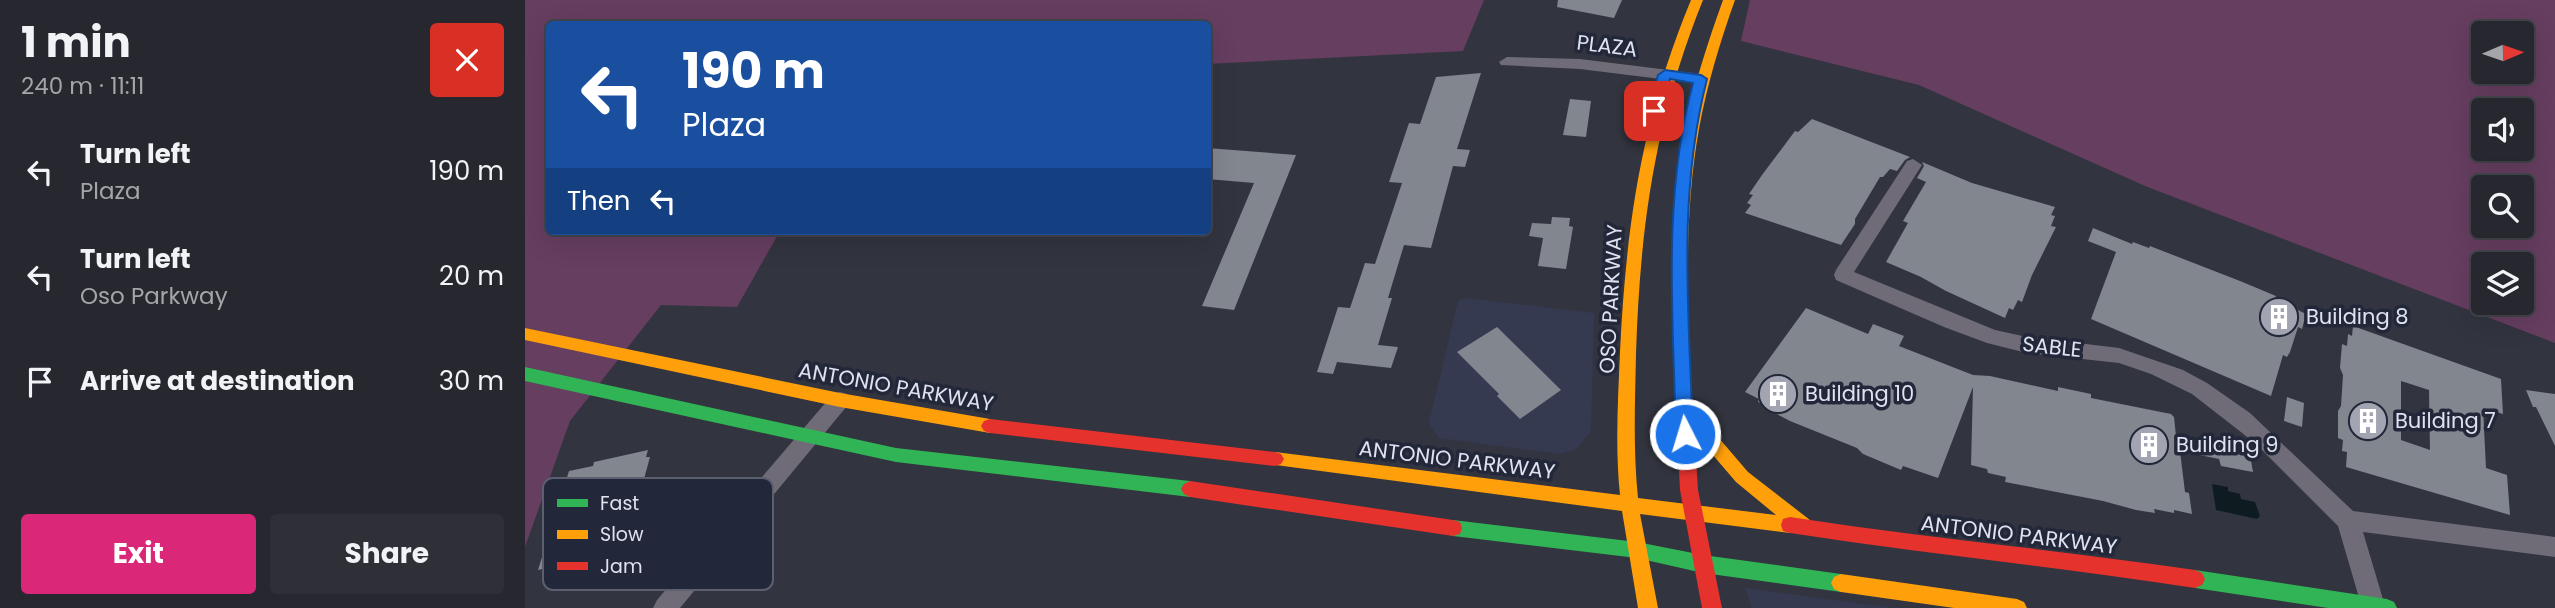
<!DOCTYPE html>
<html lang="en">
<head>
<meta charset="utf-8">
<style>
	body { margin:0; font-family:Poppins,sans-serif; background:#2e2f37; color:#f1f3f6; height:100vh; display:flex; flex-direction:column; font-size:26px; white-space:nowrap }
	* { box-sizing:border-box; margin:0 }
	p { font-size:23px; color:#a4a5aa }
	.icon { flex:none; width:38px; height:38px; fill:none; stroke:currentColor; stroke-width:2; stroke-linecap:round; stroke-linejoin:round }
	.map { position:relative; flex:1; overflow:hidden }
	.side { display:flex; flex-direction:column; background:#26272f; width:525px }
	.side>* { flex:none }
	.banner { position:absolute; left:21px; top:21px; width:665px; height:214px; border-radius:7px; box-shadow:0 7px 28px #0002,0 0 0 2px #42444b; background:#1a4fa0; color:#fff; overflow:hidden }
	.needle { width:46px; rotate:88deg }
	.controls { position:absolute; left:1946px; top:21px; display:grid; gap:14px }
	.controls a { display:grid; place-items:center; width:63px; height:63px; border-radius:7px; background:#26272f; box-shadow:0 7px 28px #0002,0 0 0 2px #42444b; font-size:35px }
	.pin { position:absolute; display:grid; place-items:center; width:60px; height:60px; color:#fff; margin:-30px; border-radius:14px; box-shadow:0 4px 10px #0006 }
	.me { position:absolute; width:77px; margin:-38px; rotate:355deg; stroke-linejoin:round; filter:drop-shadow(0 0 5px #0008) }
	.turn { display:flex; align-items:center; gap:24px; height:147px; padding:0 21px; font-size:32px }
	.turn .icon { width:91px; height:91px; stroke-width:2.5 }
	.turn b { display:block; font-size:49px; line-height:60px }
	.then { display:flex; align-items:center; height:66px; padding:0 21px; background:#0003; gap:14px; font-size:26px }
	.round { display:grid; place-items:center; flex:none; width:74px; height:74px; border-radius:7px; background:#2e2f37 }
	.head { display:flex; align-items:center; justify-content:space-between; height:119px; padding:0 21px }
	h1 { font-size:42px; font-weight:700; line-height:52px }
	.cta { display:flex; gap:14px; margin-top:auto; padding:14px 21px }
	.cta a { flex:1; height:80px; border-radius:7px; background:#db2777; color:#fff; font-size:28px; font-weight:700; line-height:80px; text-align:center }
	.cta a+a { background:#2e2f37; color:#f1f3f6 }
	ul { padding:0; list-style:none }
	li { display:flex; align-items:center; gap:21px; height:105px; padding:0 21px }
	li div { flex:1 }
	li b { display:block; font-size:26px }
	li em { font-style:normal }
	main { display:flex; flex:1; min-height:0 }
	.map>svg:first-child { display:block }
</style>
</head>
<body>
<main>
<section class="side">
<div class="head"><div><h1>1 min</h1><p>240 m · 11:11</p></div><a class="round" style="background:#d93025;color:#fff"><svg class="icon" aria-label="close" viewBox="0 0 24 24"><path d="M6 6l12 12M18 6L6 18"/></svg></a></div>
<ul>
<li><svg class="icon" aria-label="left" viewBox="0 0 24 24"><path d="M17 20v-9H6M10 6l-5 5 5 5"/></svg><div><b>Turn left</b><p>Plaza</p></div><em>190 m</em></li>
<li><svg class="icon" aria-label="left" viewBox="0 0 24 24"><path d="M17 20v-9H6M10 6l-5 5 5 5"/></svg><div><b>Turn left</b><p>Oso Parkway</p></div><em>20 m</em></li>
<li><svg class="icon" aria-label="arrive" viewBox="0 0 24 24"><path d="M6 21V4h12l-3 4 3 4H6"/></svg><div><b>Arrive at destination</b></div><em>30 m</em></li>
</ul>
<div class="cta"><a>Exit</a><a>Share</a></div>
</section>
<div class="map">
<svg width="2030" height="608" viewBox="0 0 2030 608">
	<rect width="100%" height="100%" fill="#32343f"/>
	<g fill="#353a51">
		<path d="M940,298L1069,313L1066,431L1052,449L1035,454L914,438L904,423L933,301Z"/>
		<path d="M1220,588L1369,608H1227Z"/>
	</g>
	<g fill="#663e60" fill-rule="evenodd">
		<path d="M0,0H959L938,51L683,64L682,24H24V231H255L212,307L136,305L45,421L0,547Z"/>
		<path d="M1225,0H2030V343L1620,186L1394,85L1216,41ZM1958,33H1997V72H1958ZM1958,110H1997V149H1958ZM1997,187V226H1958V187ZM1997,264V303H1958V264Z"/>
	</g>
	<path fill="#0e1c21" d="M1687,484L1703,487V491L1715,494L1716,499L1730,502L1735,516L1732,519L1691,510Z"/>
	<g fill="#82868f" fill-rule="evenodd">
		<path d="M1033,0H1097L1089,18L1032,7Z"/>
		<path d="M956,73L932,149L945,150L940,167L928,166L906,248L879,245L863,298H867L853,345L873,347L866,368L812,362L808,374L792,372L813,307L825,308L840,263L850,264L877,183L864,182L884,123L895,124L911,77Z"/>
		<path d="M1045,99L1066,101L1061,137L1038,135Z"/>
		<path d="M1287,119L1385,157L1380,160L1372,171L1365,169L1358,177H1355L1330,219V224L1316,245L1220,213L1226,205L1222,203L1228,195L1224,194L1237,175L1270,131L1273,132Z"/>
		<path d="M682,148L771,155L709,310L677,306L729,183L682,179Z"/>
		<path d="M1397,162L1447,183L1530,207L1526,215L1530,216L1526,226L1531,227L1507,275L1497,302L1493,300L1488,310L1484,308L1480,318L1421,291L1396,277L1361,262L1383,223L1378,221L1401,182L1392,178L1399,166Z"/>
		<path d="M1027,217L1045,218L1044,226L1048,227L1041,269L1013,266L1018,238L1004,236L1007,223L1026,224Z"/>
		<path d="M1568,228L1607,244L1608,242L1624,248L1625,246L1715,281L1751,296L1750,299L1781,314L1777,329L1773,327L1765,352L1762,357L1758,355L1746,396L1566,319L1591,252L1563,241Z"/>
		<path d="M1281,308L1343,334L1348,324L1379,336L1374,346L1448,375L1465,376L1533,391V387L1566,394V398L1646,414L1649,417L1651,436L1692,444L1691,438L1711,442L1713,452L1725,455L1728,472L1696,466L1694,459L1655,451L1660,492L1664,493L1667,514L1649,510V513L1629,509L1630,513L1611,510L1578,501L1480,482L1481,477L1463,473L1462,469L1446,465L1448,387L1413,478L1378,466L1376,470L1338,454L1332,448L1265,421L1248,412L1250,409L1233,402L1234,399L1220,392Z"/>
		<path d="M1828,326L1976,379L1978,414L1958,408L1961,468L1982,475L1985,515L1821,467L1822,452L1817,451L1818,440L1813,438V411L1816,406L1818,375L1815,368L1817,344L1822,346L1823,334L1827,336ZM1876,381L1904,390L1905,450L1876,440Z"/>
		<path d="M972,327L1036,390L995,419L972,396L974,394L932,352Z"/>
		<path d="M2001,390L2030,394V446L2011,407H2008Z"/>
		<path d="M1762,397L1779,403L1777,427L1759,421Z"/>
		<path d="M123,450L121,457H125L119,479L116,480L96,557L37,571L39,564L13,570L44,471L68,466L69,462Z"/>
	</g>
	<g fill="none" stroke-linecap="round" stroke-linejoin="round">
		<g fill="#6f6c77" fill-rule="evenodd">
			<path d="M982,57L1055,59L1176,74L1184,79L1176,84L1055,69L976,65L974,62Z"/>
			<path d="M1388,159L1397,165L1329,272L1470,330L1502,337L1594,348L1658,370L1682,383L1725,413L1828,511L2030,537V557L1838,532L1860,606L1837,608L1813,526L1730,443L1667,394L1626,374L1594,363L1502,353L1462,343L1419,327L1311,280L1309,275L1311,270L1382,161Z"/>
			<path d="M315,392L322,394L325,400L322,406L155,608H128L132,600L308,394Z"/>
		</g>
		<g fill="#30b455" fill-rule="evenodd">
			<path d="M0,367L371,448L665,481L671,484L674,489L671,494L665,497L371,462L0,381Z"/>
			<path d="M928,520L1112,542L1178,555L1316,574L1323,577L1326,583L1323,589L1316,592L1178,573L1112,558L928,536L921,534L919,528L921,522Z"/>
			<path d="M1670,570L1862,599L1869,602L1872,608H1803L1670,588L1663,585L1660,579L1663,573Z"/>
		</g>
		<g fill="#ff9f0a" fill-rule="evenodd">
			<path d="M1166,0H1178C1130,119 1115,227 1111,354C1110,402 1108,450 1113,498L1251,515L1211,482L1151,412L1149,407L1151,402L1157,400L1163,402L1223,472L1285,520L1287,526L1285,532L1265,533L1115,514L1133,608H1113L1097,511L744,464L741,459L744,454L750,452L1095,495C1090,448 1093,399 1095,352C1101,225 1117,118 1166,0Z"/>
			<path d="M1198,0H1210C1195,42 1182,85 1174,129C1161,201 1162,275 1164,348L1162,352H1150L1148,348C1147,275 1146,201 1160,129C1169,84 1183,42 1198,0Z"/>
			<path d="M0,328L315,393L465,419L471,421L474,426L471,431L465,433L315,407L0,340Z"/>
			<path d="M1316,574L1492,599L1499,602L1502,608H1429L1316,592L1309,589L1306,583L1309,577Z"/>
		</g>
		<g fill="#e5322d" fill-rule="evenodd">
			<path d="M1156,342L1162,344L1164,348L1173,490L1197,608H1177L1155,490L1148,348L1150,344Z"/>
			<path d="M465,419L750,452L756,454L759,459L756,464L750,466L465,433L459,431L456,426L459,421Z"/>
			<path d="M665,481L928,520L935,522L937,528L935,534L928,536L665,497L659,494L656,489L659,484Z"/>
			<path d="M1265,517C1400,538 1535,550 1670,570L1677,573L1680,579L1677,585L1670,588C1535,567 1400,554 1265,533L1258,531L1256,525L1258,519Z"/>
		</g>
	</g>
	<path fill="#1a73e8" stroke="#114b97" stroke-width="2" d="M1140,70L1176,75L1182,79C1152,195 1164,316 1168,434L1166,439L1160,441L1154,439L1151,434C1148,317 1137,197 1168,83L1145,79L1136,111L1129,115L1125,114L1123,111L1133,75Z"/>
	<defs>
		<g id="building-disc" transform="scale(2.0125)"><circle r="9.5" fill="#a2a5b1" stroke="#23273a"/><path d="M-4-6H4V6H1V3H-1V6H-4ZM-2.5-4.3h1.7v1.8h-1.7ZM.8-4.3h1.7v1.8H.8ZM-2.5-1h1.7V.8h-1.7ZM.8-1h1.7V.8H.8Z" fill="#fff"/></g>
	</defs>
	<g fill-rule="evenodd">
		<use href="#building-disc" x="1754" y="317"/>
		<use href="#building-disc" x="1253" y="394"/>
		<use href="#building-disc" x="1843" y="421"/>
		<use href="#building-disc" x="1624" y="445"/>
	</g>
	<g text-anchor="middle" stroke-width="7" stroke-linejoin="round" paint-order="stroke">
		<g font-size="21" fill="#dfe2ef" stroke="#23273a">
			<text transform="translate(1082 46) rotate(7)" y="7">PLAZA</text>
			<text transform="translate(1086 299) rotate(-87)" y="7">OSO PARKWAY</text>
			<text transform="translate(1527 347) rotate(6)" y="7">SABLE</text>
			<text transform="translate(371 387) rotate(10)" y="7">ANTONIO PARKWAY</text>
			<text transform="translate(932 460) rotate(7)" y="7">ANTONIO PARKWAY</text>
			<text transform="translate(1494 535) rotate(7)" y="7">ANTONIO PARKWAY</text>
		</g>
		<g font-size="21" fill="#dfe2ef" stroke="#23273a" text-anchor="start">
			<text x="1781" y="324">Building 8</text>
			<text x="1280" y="401">Building 10</text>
			<text x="1870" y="428">Building 7</text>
			<text x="1651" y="452">Building 9</text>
		</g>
	</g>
	<rect x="18" y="478" width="230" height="112" rx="10" fill="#23273a" stroke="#5b5f70" stroke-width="2"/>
	<rect x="32" y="499" width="31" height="8" fill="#30b455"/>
	<rect x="32" y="530" width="31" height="9" fill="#ff9f0a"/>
	<rect x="32" y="562" width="31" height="8" fill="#e5322d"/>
	<g font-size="19" fill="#dfe2ef">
		<text x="75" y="510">Fast</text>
		<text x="75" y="541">Slow</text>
		<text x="75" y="573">Jam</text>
	</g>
</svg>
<div class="controls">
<a><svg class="needle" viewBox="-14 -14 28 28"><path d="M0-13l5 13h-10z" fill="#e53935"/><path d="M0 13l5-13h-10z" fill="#a4a5aa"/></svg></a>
<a><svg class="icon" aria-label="sound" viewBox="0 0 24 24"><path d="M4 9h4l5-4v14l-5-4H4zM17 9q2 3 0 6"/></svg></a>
<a><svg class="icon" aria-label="search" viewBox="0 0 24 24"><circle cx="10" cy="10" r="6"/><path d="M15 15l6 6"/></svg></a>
<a><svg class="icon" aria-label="layers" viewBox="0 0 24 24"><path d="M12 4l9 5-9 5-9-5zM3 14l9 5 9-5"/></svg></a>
</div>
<div class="pin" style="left:1129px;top:111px;background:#d93025"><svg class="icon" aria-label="arrive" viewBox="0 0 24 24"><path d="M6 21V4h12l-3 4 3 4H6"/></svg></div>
<svg class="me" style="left:1160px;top:434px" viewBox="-20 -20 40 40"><circle r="17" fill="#1a73e8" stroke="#fff" stroke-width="3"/><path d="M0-11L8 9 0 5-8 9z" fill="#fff"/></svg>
<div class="banner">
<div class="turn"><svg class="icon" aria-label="left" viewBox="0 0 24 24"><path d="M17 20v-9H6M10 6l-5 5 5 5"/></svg><div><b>190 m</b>Plaza</div></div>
<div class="then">Then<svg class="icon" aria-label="left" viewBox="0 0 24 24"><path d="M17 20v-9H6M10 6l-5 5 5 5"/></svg></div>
</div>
</div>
</main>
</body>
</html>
